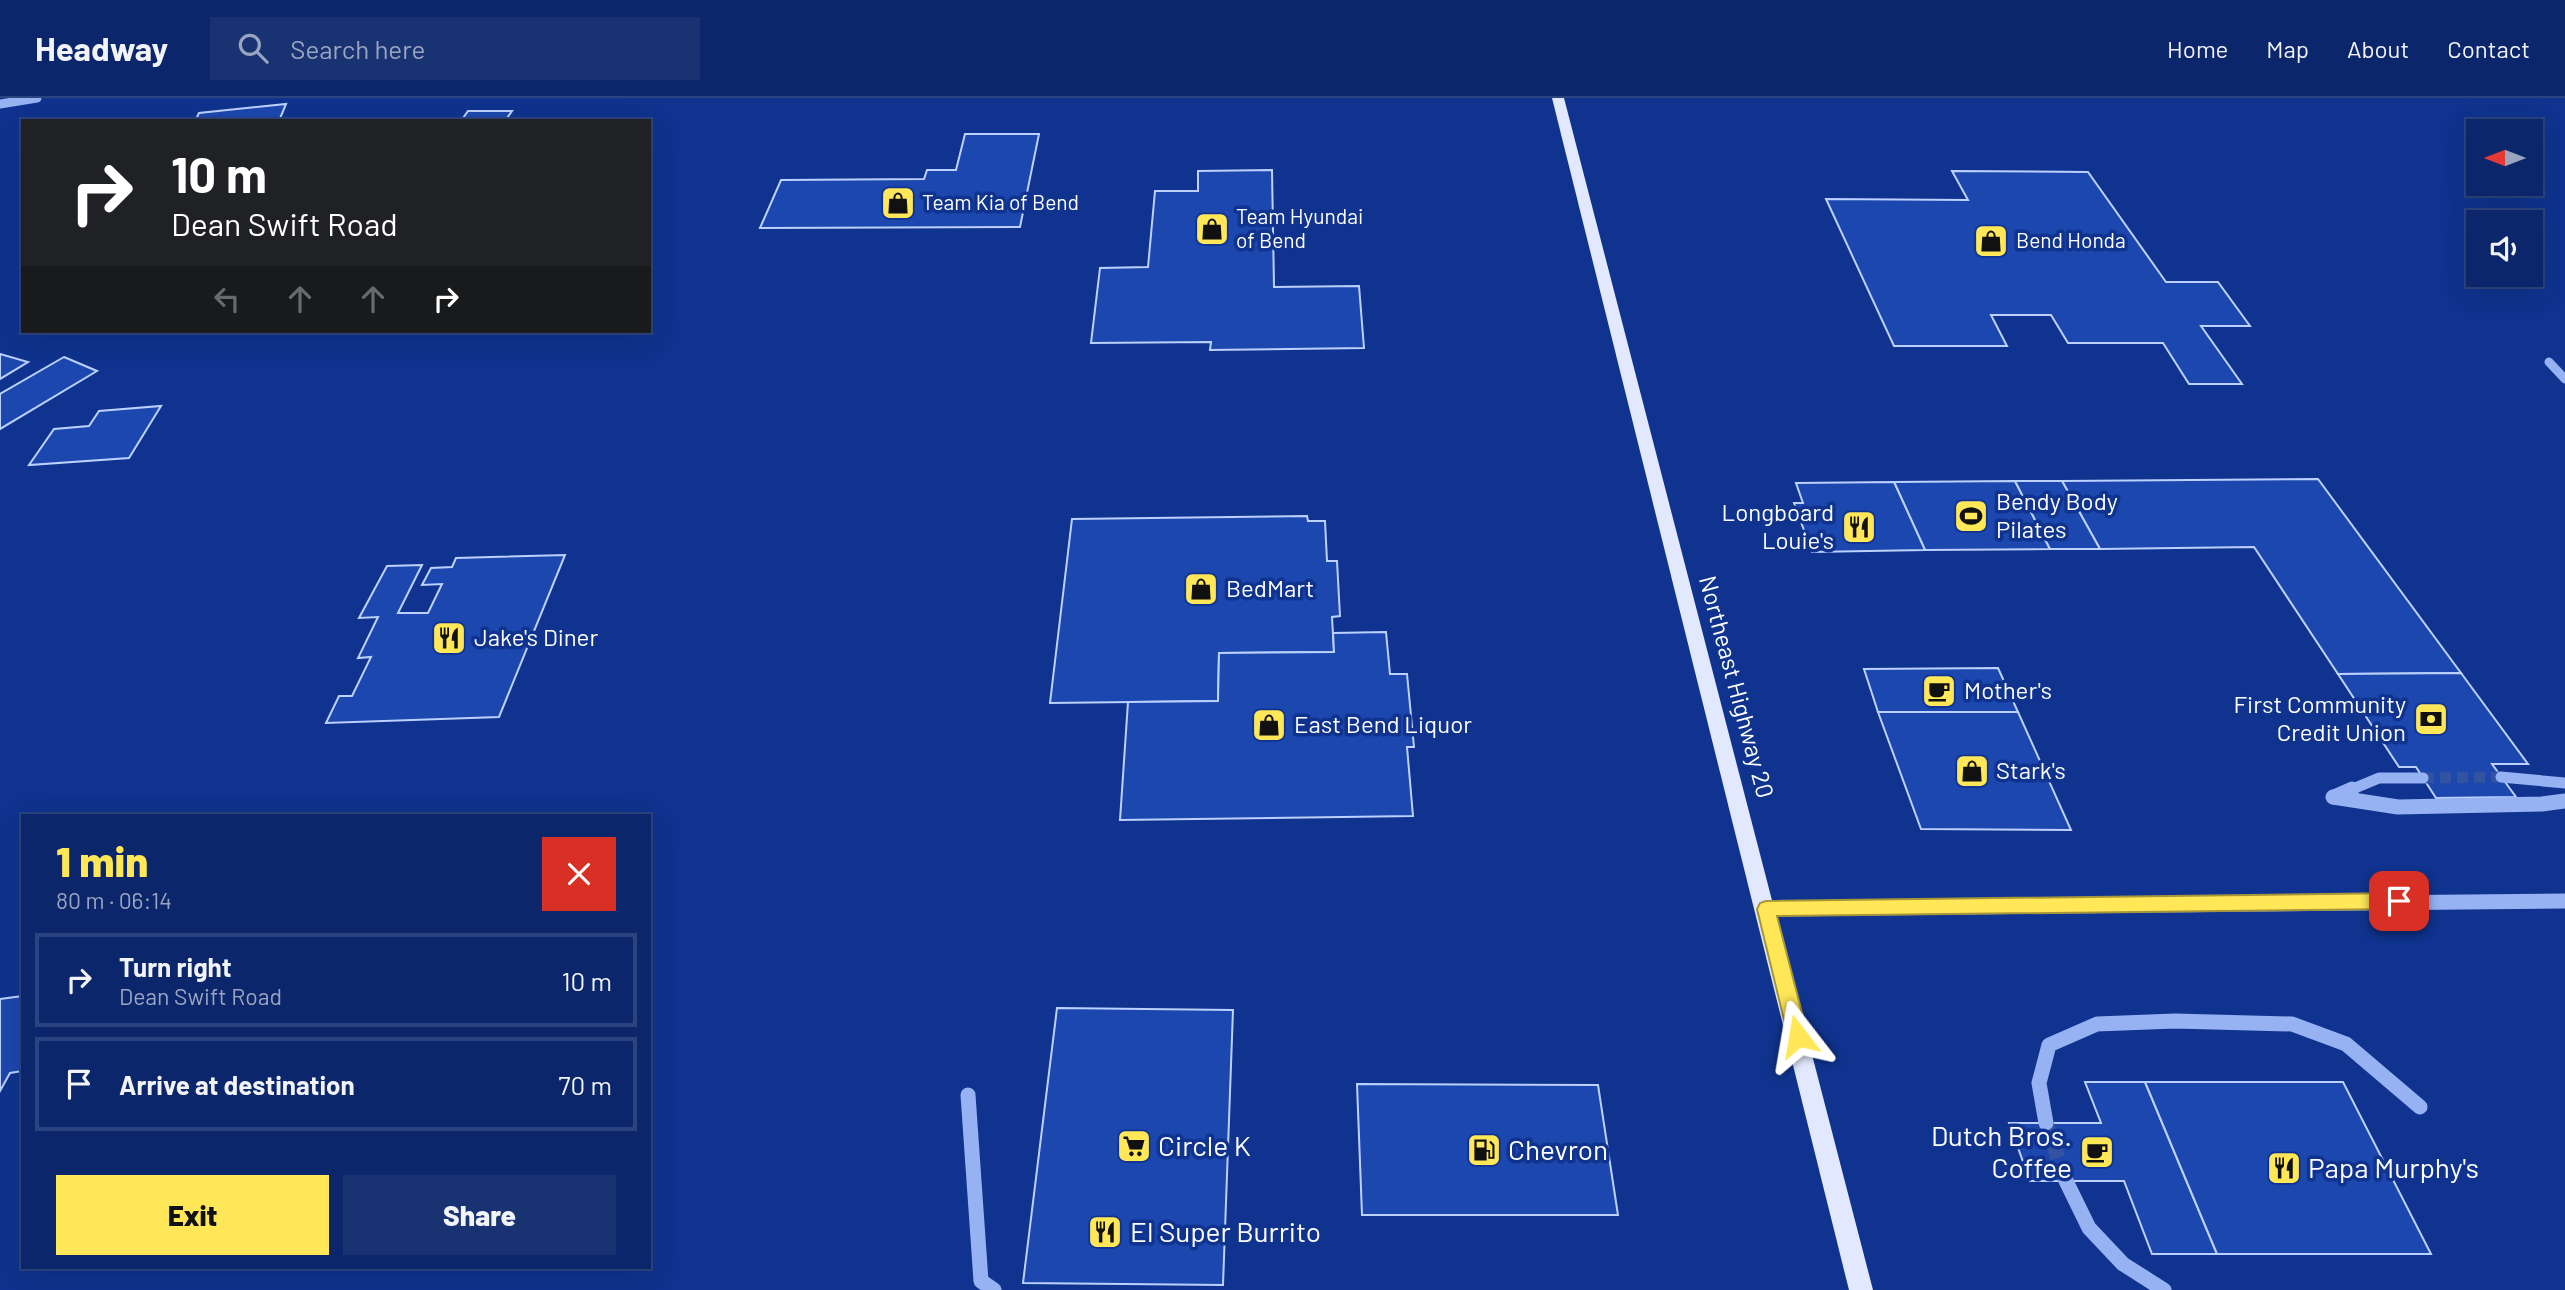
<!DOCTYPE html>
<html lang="en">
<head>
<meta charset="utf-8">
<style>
	body { margin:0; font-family:Barlow,sans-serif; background:#193272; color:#f1f3f6; height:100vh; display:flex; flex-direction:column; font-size:26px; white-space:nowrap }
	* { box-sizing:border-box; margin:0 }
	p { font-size:23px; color:#9aa5c1 }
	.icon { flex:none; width:38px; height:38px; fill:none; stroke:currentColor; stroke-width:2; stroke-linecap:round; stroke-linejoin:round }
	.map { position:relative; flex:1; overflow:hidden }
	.side { position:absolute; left:21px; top:716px; width:630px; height:455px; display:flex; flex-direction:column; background:#0b266a; border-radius:0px; box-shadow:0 7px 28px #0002,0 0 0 2px #2b437e }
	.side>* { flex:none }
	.hud { position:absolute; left:21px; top:21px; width:630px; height:214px; border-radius:0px; box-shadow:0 7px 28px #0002,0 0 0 2px #2b437e; background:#202124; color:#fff; overflow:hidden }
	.needle { width:46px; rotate:270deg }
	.controls { position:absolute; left:2466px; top:21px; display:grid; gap:14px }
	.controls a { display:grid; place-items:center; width:77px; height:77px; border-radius:0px; background:#0b266a; box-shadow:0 7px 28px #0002,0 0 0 2px #2b437e; font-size:35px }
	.pin { position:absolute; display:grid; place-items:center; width:60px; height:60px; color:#fff; margin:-30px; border-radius:14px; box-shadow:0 4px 10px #0006 }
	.me { position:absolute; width:77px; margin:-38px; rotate:346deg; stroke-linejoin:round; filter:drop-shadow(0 0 5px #0008) }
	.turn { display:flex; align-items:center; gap:24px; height:147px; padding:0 35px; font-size:32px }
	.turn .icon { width:91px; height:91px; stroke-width:2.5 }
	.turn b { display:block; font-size:49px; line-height:60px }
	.lanes { display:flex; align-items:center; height:66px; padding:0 35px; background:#0003; justify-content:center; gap:35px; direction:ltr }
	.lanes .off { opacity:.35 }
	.round { display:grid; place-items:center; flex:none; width:74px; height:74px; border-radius:0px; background:#193272 }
	.summary { display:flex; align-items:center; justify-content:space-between; height:119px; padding:0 35px }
	h1 { font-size:42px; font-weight:800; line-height:52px; color:#ffe758 }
	.cta { display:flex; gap:14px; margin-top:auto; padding:14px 35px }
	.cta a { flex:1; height:80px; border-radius:0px; background:#ffe758; color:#111; font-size:28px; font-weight:800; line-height:80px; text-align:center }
	.cta a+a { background:#193272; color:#f1f3f6 }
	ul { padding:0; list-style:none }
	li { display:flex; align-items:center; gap:21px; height:94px; margin:0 14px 10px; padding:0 21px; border:4px solid #2b437e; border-radius:0px }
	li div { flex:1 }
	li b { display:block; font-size:26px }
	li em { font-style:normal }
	header { display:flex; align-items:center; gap:42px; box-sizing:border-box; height:98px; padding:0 35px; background:#0b266a; border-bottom:2px solid #2b437e }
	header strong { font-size:33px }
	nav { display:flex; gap:38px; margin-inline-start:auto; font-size:24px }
	.search { width:490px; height:63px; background:#193272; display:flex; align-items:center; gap:18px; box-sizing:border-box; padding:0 24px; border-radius:0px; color:#9aa5c1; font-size:26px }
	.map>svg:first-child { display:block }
</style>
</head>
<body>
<header>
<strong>Headway</strong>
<div class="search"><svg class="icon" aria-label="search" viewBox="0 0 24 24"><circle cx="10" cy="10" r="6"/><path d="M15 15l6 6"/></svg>Search here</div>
<nav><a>Home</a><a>Map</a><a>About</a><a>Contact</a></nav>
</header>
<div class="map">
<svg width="2565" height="1192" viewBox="0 0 2565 1192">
	<rect width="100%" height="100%" fill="#0f338e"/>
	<g fill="#1c47ae" stroke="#bdd1fe" stroke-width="2">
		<path d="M286,6L279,23H195L199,15Z"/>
		<path d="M468,13H512L505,23H461Z"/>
		<path d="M965,36H1039L1020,129L760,130L781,82L924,81L927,72H956Z"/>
		<path d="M1272,72L1274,189L1359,188L1364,250L1210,252L1211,244L1091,245L1100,170L1148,169L1155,93H1198V73Z"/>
		<path d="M1952,73L2088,74L2166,184H2218L2250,228H2201L2242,286H2189L2163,245H2068L2051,217H1991L2007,248H1894L1826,101L1968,102Z"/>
		<path d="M0,256L28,264L0,281Z"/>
		<path d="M64,259L97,273L0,331V296Z"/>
		<path d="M161,308L129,360L29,367L54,331L89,328L99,313Z"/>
		<path d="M2318,381L2461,575L2338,576L2254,449L2100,451L2062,383Z"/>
		<path d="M2015,383L2050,451L1925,452L1894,384Z"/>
		<path d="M2015,383H2062L2100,451H2050Z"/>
		<path d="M1894,384L1925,452L1812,454L1794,405H1803L1796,385Z"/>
		<path d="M1307,418L1308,423H1325L1327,463H1337L1340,518L1332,519L1334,554L1219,555L1218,603L1050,605L1072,421Z"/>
		<path d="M565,457L499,619L326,625L339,598H352L371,559L358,560L378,519L359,520L387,468L422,467L398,515H428L442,486L422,487L431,470L452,469L456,460Z"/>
		<path d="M1386,534L1390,576H1407L1414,649H1407L1413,718L1120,722L1128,604L1218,603L1219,555L1334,554L1333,535Z"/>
		<path d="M1998,570L2018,614H1878L1864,571Z"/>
		<path d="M2461,575L2528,666H2492L2516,699L2436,700L2416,669H2399L2338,576Z"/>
		<path d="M1878,614H2018L2071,732L1921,731Z"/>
		<path d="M23,898V973L10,975L0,993V901Z"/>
		<path d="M1057,910L1233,912L1223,1187L1023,1185Z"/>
		<path d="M2085,984H2145L2217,1156H2152L2124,1083H2030L2009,1025H2101Z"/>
		<path d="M2145,984H2343L2431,1156H2217Z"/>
		<path d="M1357,986L1598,987L1618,1117H1362Z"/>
	</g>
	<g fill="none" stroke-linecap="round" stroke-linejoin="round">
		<path stroke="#33529f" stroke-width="11" stroke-dasharray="11 6" stroke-linecap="butt" d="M2423,680L2501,679"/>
		<path stroke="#33529f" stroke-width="15" stroke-dasharray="15 7" stroke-linecap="butt" d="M2046,1025L2066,1083"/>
		<g stroke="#96b2f3" stroke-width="9">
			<path d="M0,6L37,0"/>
			<path d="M2549,264L2565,281"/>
		</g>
		<g stroke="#96b2f3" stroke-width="11">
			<path d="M2501,679L2565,685"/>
			<path d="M2348,693L2379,680H2423"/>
		</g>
		<g stroke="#96b2f3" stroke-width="15">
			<path d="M2333,699L2398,709L2542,706L2565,703"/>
			<path d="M2334,699L2352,691"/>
			<path d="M1766,811L2565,803"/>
			<path d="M968,997L981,1183L994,1192"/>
			<path d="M2046,1025L2039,985L2049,947L2097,926L2175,923L2292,926L2346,946L2420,1009"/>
			<path d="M2066,1083L2089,1130L2123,1166L2164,1192"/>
		</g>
		<path fill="#e2e9ff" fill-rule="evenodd" d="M1552,0H1564L1873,1192H1849Z"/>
	</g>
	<path fill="#ffe758" stroke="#a69639" stroke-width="2" d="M2399,795L2406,798L2408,803L2406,809L2399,811L1777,818L1808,938L1805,944L1798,947L1791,944L1788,938L1757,811L1760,805L1766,803Z"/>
	<defs>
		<g id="shop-square" transform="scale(1.75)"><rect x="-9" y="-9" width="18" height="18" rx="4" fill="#ffe758" stroke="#0f338e"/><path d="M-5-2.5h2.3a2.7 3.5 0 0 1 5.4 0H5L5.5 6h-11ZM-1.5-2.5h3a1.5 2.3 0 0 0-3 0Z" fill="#111"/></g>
		<g id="stadium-square" transform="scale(1.75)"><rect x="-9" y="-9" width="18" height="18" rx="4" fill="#ffe758" stroke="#0f338e"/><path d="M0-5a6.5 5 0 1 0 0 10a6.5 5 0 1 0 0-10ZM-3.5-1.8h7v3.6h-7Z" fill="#111"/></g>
		<g id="restaurant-square" transform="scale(1.75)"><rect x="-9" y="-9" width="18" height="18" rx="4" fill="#ffe758" stroke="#0f338e"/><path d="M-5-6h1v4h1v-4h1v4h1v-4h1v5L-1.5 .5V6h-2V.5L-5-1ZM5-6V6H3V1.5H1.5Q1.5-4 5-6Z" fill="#111"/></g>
		<g id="cafe-square" transform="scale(1.75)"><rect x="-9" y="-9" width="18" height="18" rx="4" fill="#ffe758" stroke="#0f338e"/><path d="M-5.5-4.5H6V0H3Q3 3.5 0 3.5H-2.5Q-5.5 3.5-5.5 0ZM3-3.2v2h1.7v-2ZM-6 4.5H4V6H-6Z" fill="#111"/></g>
		<g id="bank-square" transform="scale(1.75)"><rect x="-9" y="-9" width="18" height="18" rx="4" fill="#ffe758" stroke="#0f338e"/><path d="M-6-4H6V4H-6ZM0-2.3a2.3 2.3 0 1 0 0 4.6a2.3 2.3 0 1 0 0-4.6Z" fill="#111"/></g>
		<g id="supermarket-square" transform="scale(1.75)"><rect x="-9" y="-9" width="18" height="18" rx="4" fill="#ffe758" stroke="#0f338e"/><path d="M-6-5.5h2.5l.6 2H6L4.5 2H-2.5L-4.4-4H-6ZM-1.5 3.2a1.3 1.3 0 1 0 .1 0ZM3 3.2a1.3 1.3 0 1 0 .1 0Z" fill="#111"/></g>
		<g id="fuel-square" transform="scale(1.75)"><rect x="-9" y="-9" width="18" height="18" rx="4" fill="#ffe758" stroke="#0f338e"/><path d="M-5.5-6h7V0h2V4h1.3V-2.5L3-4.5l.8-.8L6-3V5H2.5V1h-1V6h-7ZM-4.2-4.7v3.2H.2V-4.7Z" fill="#111"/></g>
	</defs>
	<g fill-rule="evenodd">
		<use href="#shop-square" x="898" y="105"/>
		<use href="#shop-square" x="1212" y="131"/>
		<use href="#shop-square" x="1991" y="143"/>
		<use href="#stadium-square" x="1971" y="418"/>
		<use href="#restaurant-square" x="1859" y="429"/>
		<use href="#shop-square" x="1201" y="491"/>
		<use href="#restaurant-square" x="449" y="540"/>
		<use href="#cafe-square" x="1939" y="593"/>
		<use href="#bank-square" x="2431" y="621"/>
		<use href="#shop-square" x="1269" y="627"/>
		<use href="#shop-square" x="1972" y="673"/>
		<use href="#supermarket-square" x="1134" y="1048"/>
		<use href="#fuel-square" x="1484" y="1052"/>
		<use href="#cafe-square" x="2097" y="1054"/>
		<use href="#restaurant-square" x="2284" y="1070"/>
		<use href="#restaurant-square" x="1105" y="1134"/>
	</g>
	<g text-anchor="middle" stroke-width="7" stroke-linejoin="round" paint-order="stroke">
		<g font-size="21" fill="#fff" stroke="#0f338e" text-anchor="start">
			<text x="922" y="112">Team Kia of Bend</text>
			<text x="1236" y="126">Team Hyundai<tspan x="1236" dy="24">of Bend</tspan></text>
			<text x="2016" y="150">Bend Honda</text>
		</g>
		<g font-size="24" fill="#fff" stroke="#0f338e" text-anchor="start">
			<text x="1996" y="412">Bendy Body<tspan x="1996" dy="28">Pilates</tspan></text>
			<text x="1834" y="423" text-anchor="end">Longboard<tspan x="1834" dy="28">Louie's</tspan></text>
			<text x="1226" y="499">BedMart</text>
			<text x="474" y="548">Jake's Diner</text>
			<text x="1964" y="601">Mother's</text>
			<text x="2406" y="615" text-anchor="end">First Community<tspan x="2406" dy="28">Credit Union</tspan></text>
			<text x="1294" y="635">East Bend Liquor</text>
			<text x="1996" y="681">Stark's</text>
		</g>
		<g font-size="24" fill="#fff" stroke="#0f338e">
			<text transform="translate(1736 589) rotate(75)" y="8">Northeast Highway 20</text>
		</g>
		<g font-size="28" fill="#fff" stroke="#0f338e" text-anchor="start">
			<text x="2072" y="1048" text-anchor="end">Dutch Bros.<tspan x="2072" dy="32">Coffee</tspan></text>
			<text x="1158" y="1058">Circle K</text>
			<text x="1508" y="1062">Chevron</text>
			<text x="2308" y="1080">Papa Murphy's</text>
			<text x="1130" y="1144">El Super Burrito</text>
		</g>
	</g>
</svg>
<div class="controls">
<a><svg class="needle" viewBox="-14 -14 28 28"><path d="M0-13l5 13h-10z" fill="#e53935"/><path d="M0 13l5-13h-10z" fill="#9aa5c1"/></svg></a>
<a><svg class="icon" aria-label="sound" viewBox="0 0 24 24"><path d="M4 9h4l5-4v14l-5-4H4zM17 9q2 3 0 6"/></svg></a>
</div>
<div class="pin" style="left:2399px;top:803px;background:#d93025"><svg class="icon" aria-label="arrive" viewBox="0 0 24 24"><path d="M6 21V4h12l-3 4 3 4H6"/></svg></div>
<svg class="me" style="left:1798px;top:938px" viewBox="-20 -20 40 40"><path d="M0-17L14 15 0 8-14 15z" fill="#ffe758" stroke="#fff" stroke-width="4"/></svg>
<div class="hud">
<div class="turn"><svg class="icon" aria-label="right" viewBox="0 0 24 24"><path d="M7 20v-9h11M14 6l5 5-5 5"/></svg><div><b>10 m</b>Dean Swift Road</div></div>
<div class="lanes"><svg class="icon off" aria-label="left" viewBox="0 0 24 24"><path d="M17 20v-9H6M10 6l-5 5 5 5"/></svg><svg class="icon off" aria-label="ahead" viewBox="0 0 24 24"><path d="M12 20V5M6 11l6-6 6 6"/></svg><svg class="icon off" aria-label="ahead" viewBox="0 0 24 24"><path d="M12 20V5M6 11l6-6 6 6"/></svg><svg class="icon" aria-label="right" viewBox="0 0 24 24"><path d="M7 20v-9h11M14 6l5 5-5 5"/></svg></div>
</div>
<section class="side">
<div class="summary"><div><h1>1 min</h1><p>80 m · 06:14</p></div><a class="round" style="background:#d93025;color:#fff"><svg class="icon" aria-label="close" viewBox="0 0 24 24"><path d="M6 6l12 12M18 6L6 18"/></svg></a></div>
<ul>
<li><svg class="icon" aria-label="right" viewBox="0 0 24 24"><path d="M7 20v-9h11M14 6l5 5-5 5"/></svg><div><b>Turn right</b><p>Dean Swift Road</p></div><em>10 m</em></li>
<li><svg class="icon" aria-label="arrive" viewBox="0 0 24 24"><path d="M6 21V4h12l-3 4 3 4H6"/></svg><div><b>Arrive at destination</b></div><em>70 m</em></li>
</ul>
<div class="cta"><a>Exit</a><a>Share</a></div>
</section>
</div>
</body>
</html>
